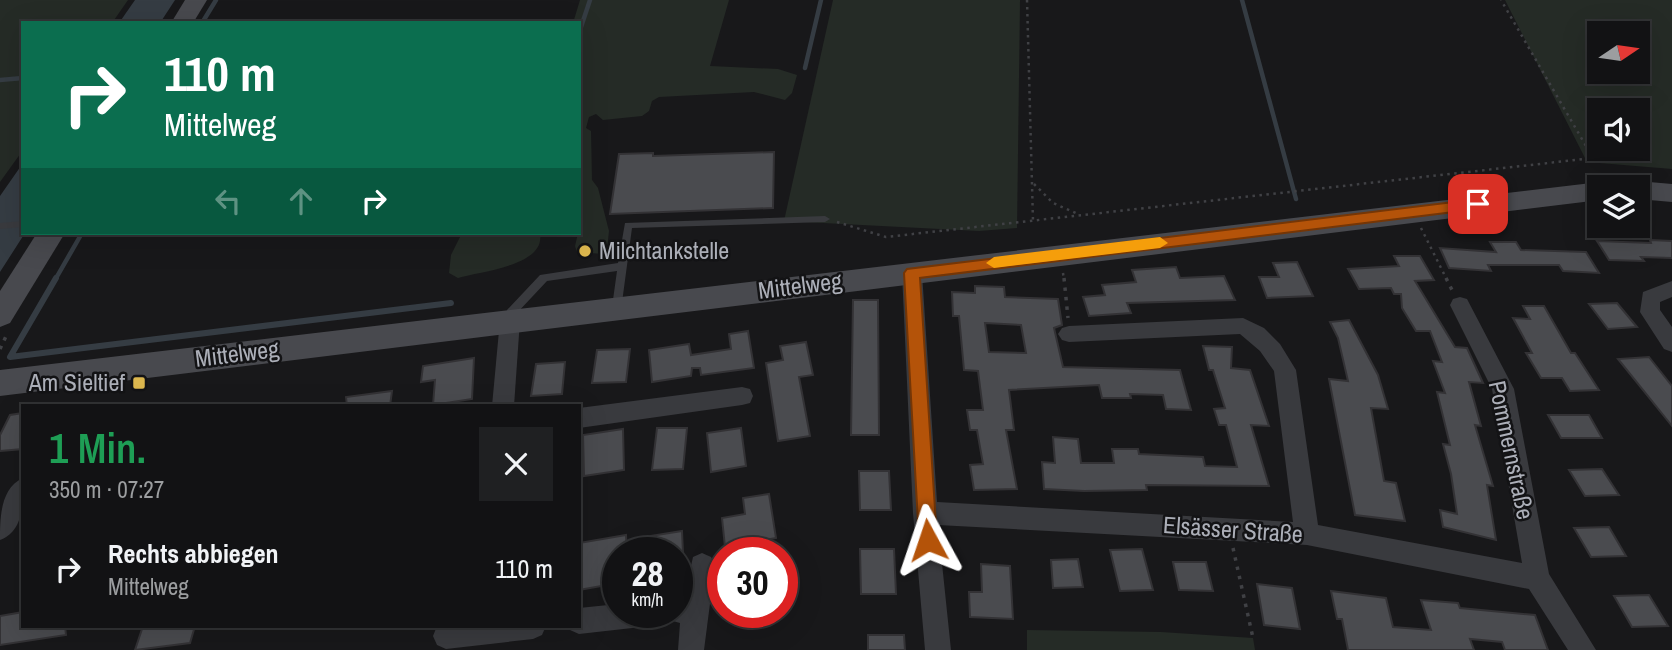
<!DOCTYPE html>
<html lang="de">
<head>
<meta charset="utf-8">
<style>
	body { margin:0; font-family:"Archivo Narrow",sans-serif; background:#1f2022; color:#f1f3f6; height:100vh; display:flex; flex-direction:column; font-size:26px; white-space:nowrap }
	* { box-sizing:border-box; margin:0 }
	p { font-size:23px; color:#9c9ea0 }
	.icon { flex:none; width:38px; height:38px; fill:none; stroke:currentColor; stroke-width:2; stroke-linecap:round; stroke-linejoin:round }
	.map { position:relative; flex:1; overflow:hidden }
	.side { position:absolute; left:21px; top:404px; width:560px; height:224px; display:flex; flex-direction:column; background:#121214; border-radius:0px; box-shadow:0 7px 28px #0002,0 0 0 2px #313234 }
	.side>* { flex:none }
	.guide { position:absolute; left:21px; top:21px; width:560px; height:214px; border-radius:0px; box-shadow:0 7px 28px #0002,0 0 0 2px #313234; background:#0b6e4f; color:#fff; overflow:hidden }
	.needle { width:46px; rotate:77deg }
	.buttons { position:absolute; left:1587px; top:21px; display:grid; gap:14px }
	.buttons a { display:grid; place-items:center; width:63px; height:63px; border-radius:0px; background:#121214; box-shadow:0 7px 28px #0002,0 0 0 2px #313234; font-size:35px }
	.speed { position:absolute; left:602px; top:537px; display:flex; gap:14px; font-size:35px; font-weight:700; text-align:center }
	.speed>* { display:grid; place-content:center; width:91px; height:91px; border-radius:50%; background:#121214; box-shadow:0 7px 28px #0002,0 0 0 2px #313234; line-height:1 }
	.speed small { font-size:18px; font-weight:400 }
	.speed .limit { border:10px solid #d22; background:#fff; color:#111 }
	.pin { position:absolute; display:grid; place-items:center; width:60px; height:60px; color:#fff; margin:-30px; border-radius:14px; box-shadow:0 4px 10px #0006 }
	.me { position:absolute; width:77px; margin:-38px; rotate:355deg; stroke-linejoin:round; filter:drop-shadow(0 0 5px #0008) }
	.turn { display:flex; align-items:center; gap:24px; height:147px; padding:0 28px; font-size:32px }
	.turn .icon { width:91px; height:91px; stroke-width:2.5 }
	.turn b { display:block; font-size:49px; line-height:60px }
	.lanes { display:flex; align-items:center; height:66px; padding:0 28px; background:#0003; justify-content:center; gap:35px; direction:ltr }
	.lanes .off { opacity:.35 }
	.round { display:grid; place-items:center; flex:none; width:74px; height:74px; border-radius:0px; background:#1f2022 }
	.summary { display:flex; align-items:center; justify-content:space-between; height:119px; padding:0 28px }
	h1 { font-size:42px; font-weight:600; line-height:52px; color:#1e9e55 }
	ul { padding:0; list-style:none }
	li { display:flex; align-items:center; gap:21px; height:91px; padding:0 28px }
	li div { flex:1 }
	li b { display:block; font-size:26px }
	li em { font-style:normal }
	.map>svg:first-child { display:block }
</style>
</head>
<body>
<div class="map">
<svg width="1672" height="650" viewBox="0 0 1672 650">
	<rect width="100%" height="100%" fill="#18181a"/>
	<g fill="#252b26" fill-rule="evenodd">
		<path d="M0,0H128L112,23H23V150L0,182Z"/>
		<path d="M580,0H729L710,66L778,69L797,75L792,93L785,100L754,92L659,97L652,101L649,111L642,116L603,120L596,114L589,117L586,128L591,131L592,180L598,188L609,231L607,249L603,254L577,252L575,246L583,212L579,210V23H573Z"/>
		<path d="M833,0H1020L1017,228L979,231L784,221Z"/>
		<path d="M1505,0H1672V169L1587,162ZM1638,33V72H1600V33ZM1638,110V149H1600V110Z"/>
		<path d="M462,233H540C546,266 481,271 458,278L449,273L451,255Z"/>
		<path d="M1027,630L1161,632L1253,638L1255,650H1027Z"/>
	</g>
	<g fill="#353c43">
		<path d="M135,0H175L160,23H119Z"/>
		<path d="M23,163V233H25L0,272V196Z"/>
	</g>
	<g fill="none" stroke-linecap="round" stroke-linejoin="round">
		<g stroke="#353c43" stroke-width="4.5">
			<path d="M1242,0L1296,199"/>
			<path d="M202,23L216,0"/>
			<path d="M579,33L590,0"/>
			<path d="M805,68L821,0"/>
			<path d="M0,80L23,78"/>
			<path d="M55,280L82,233"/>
		</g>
		<path stroke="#353c43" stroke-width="6" d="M56,278L10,357L451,303"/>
	</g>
	<g fill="#4a4b4f" stroke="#333235" stroke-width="2" fill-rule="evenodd">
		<path d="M774,152L773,208L610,214L619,154L653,153V156Z"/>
		<path d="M1650,240L1672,241V258L1641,257L1644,261L1609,260L1597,241L1651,243Z"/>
		<path d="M1490,242H1516L1521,250L1586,252L1599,273L1563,271L1559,265H1488L1491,271L1449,268L1440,248L1496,252Z"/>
		<path d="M1394,256H1420L1434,280L1415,281L1455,347L1467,348L1483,383L1469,382L1481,426L1475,425L1493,486L1487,485L1496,540L1443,527L1440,510L1457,514L1451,474L1443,444L1450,445L1437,392L1445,393L1433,361L1442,362L1430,331H1416L1402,308L1401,294H1394L1391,288L1359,289L1348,269L1399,266Z"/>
		<path d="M1297,262L1313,296L1267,298L1259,277H1279L1273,263Z"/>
		<path d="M1176,267L1180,278L1224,276L1235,300L1127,303L1131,313L1089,316L1083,297L1105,295L1102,285L1136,282L1132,270Z"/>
		<path d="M975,286L1004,287L1005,297L1058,299L1062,325L1054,328L1063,367L1180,370L1191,410L1166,409L1163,395L1130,394L1131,398H1102L1099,385L1009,390L1014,430H1006L1017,489L974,490L970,465L983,464L977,430H970L967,410H983L978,371L964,370L959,316H953L952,292L975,293ZM985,323L1021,325L1026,353L989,352Z"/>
		<path d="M853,300H878L879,435H851Z"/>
		<path d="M1617,303L1637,327L1608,329L1589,304Z"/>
		<path d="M1523,306H1544L1571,353H1575L1599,390L1570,391L1562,378H1541L1526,353H1532L1513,318L1530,319Z"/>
		<path d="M1349,320L1378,375L1388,409L1371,408L1384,481L1396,483L1405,521L1355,515L1329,379L1348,381L1338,338L1330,322Z"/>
		<path d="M748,331L754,368L701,375L700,368H692L691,376L652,382L649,350L689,344L691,355L731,349L729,334Z"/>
		<path d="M806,342L813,375L799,377L810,436L778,441L766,363L783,360L780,346Z"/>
		<path d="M1203,346L1232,347L1231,368L1250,370L1269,426L1251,425L1269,486L1146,485L1147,490L1084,491L1044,489L1042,462L1055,463L1053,437L1078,439L1081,463H1114L1112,449H1138L1139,454L1203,457L1205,466L1237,467L1226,425H1219L1214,409L1225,408L1213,370H1209Z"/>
		<path d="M630,349L626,382L592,383L597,350Z"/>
		<path d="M1649,357L1672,386V426L1618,359Z"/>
		<path d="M474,358L472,399L433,405L435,380L421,382L423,366Z"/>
		<path d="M565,362L562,394L531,396L536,364Z"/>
		<path d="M392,391L390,406H347L346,397Z"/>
		<path d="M23,413V449L0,451V435L10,415Z"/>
		<path d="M1548,415H1589L1602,438H1561Z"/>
		<path d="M657,428H687L683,469L652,470Z"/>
		<path d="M741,428L746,466L711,472L707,433Z"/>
		<path d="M623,429L624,470L584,476L583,435Z"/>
		<path d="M1602,469L1619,495L1585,496L1569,470Z"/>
		<path d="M859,471H889L891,510H860Z"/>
		<path d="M769,494L776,538L725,547L722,518L745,514L743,498Z"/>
		<path d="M1609,527L1626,556L1591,557L1574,528Z"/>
		<path d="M682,531L683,553H642L644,537Z"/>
		<path d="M626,535L627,553H618V559L607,561V585L579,590V543Z"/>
		<path d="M860,549H894L896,594H861Z"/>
		<path d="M1142,549L1153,590L1120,591L1110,550Z"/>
		<path d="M1078,559L1083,587L1053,588L1051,560Z"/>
		<path d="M1173,562H1206L1213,591L1179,590Z"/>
		<path d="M981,564L1010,566L1013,619L970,617L969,592H982Z"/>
		<path d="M1257,584L1292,588L1300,629L1264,625Z"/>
		<path d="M1331,591L1386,598L1393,627L1431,630L1421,600L1458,603L1460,608L1535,615L1548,650H1505L1502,642L1470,639L1474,650H1348L1342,619H1337Z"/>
		<path d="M1649,595L1668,626L1632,627L1614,596Z"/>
		<path d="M23,612V626H65L66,635L0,645V616Z"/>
		<path d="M143,626H195L190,643L135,650Z"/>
		<path d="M868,635H904L905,650H868Z"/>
	</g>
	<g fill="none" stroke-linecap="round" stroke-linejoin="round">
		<g stroke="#404145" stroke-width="2.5" stroke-dasharray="2.5 4.5" stroke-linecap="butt">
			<path d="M1027,0L1033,221"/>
			<path d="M1034,184L1053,203L1078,214"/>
			<path d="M837,222L886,237L1593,158L1501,0"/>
			<path d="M1421,228L1447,280"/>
			<path d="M1063,273L1064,280"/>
		</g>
		<g stroke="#404145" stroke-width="3.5" stroke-dasharray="3.5 6" stroke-linecap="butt">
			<path d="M1064,278L1068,318"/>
			<path d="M1446,278L1452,290"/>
			<path d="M0,349L8,332"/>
			<path d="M1233,548L1253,638"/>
		</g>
		<g fill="#393a3e" fill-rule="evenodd">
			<path d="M825,216L830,219L825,222L632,228L621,310H613L612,307L617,271L547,281L516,314L514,323H506L505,320L507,310L540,275L618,263L625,223Z"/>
			<path d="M23,221V227L0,229V223Z"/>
		</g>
		<g fill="#393a3e" fill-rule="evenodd">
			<path d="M912,265L919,268L922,273L937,502L1293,522L1274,371L1260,351L1240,334L1069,342L1062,340L1058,334L1062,328L1069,326L1243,318L1264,328L1280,344L1296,370L1318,525L1522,563L1492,389L1450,305L1453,299L1460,297L1467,299L1514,389L1549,574L1596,650H1568L1529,589L1307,545L938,525L951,650H925L913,513L902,273L905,268Z"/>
			<path d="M1672,281V297L1660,302V310L1672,327V352L1664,349L1640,312L1643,292Z"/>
			<path d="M510,312L517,314L520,320L514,406H492L500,320L503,314Z"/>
			<path d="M742,387L750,389L753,396L750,403L742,405L579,428V408Z"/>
			<path d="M23,478C23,500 25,531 0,540C0,519 0,488 23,478Z"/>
			<path d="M702,553L711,557L715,565L704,650H678L680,623L669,620L659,625L579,634L570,630L568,626H579V608L618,604V612H677V598L684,597L693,557Z"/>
			<path d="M437,626H546L542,635L533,639L446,649L437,645L433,636Z"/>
		</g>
		<g fill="#48494e" fill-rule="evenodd">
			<path d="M185,0H207L193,23H171Z"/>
			<path d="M1638,181L1672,184V202L1638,199V187H1626L1629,184Z"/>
			<path d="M1600,182L1611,187H1600V200L0,396V370Z"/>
			<path d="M37,233H65L10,323L0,327V291Z"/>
		</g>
	</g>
	<path fill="#b45309" stroke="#753606" stroke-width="2" d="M1478,199L1485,204L1478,209L920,278L937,540L935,547L928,549L921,547L919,540L904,273L907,269Z"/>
	<path fill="#f59e0b" d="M1160,237L1168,243L1160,248L994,268L986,263L994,257Z"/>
	<g fill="#dcb74e" stroke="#131315" stroke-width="2.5">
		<circle cx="585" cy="251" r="7"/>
		<rect x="132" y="376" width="14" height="14" rx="3.5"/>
	</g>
	<g text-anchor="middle" stroke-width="5" stroke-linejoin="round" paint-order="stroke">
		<g font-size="24" fill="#acafb8" stroke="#131315" text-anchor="start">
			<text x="599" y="259">Milchtankstelle</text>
			<text x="125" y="391" text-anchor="end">Am Sieltief</text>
		</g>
		<g font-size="24" fill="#acafb8" stroke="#131315">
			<text transform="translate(800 286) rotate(-7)" y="8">Mittelweg</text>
			<text transform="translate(237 354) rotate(-7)" y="8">Mittelweg</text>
			<text transform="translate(1511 450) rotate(78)" y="8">Pommernstraße</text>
			<text transform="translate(1233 530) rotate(4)" y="8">Elsässer Straße</text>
		</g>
	</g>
</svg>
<div class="buttons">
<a><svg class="needle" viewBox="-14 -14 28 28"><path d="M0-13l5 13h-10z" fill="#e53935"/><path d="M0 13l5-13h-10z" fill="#9c9ea0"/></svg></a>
<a><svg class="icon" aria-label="sound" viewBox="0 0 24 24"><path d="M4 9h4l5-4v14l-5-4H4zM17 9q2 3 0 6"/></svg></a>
<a><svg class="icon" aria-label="layers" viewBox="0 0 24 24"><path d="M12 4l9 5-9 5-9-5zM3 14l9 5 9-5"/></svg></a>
</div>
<div class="speed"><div>28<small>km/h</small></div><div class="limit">30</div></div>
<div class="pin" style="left:1478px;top:204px;background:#d93025"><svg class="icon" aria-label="arrive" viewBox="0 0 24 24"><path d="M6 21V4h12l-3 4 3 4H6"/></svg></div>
<svg class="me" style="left:928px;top:540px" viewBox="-20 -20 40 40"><path d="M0-17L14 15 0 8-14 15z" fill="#b45309" stroke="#fff" stroke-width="4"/></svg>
<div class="guide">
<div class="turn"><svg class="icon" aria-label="right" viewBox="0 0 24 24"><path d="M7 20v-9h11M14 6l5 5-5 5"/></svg><div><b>110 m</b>Mittelweg</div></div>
<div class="lanes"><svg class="icon off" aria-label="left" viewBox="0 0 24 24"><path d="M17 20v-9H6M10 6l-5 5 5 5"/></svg><svg class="icon off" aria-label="ahead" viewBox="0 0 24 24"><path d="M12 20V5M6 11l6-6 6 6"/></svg><svg class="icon" aria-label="right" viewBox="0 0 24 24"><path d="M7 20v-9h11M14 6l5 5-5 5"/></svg></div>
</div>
<section class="side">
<div class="summary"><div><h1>1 Min.</h1><p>350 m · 07:27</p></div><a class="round"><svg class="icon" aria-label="close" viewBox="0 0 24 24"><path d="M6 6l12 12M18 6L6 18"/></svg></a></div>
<ul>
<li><svg class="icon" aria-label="right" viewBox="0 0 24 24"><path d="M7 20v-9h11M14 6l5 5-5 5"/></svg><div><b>Rechts abbiegen</b><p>Mittelweg</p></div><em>110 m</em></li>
</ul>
</section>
</div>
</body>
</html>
